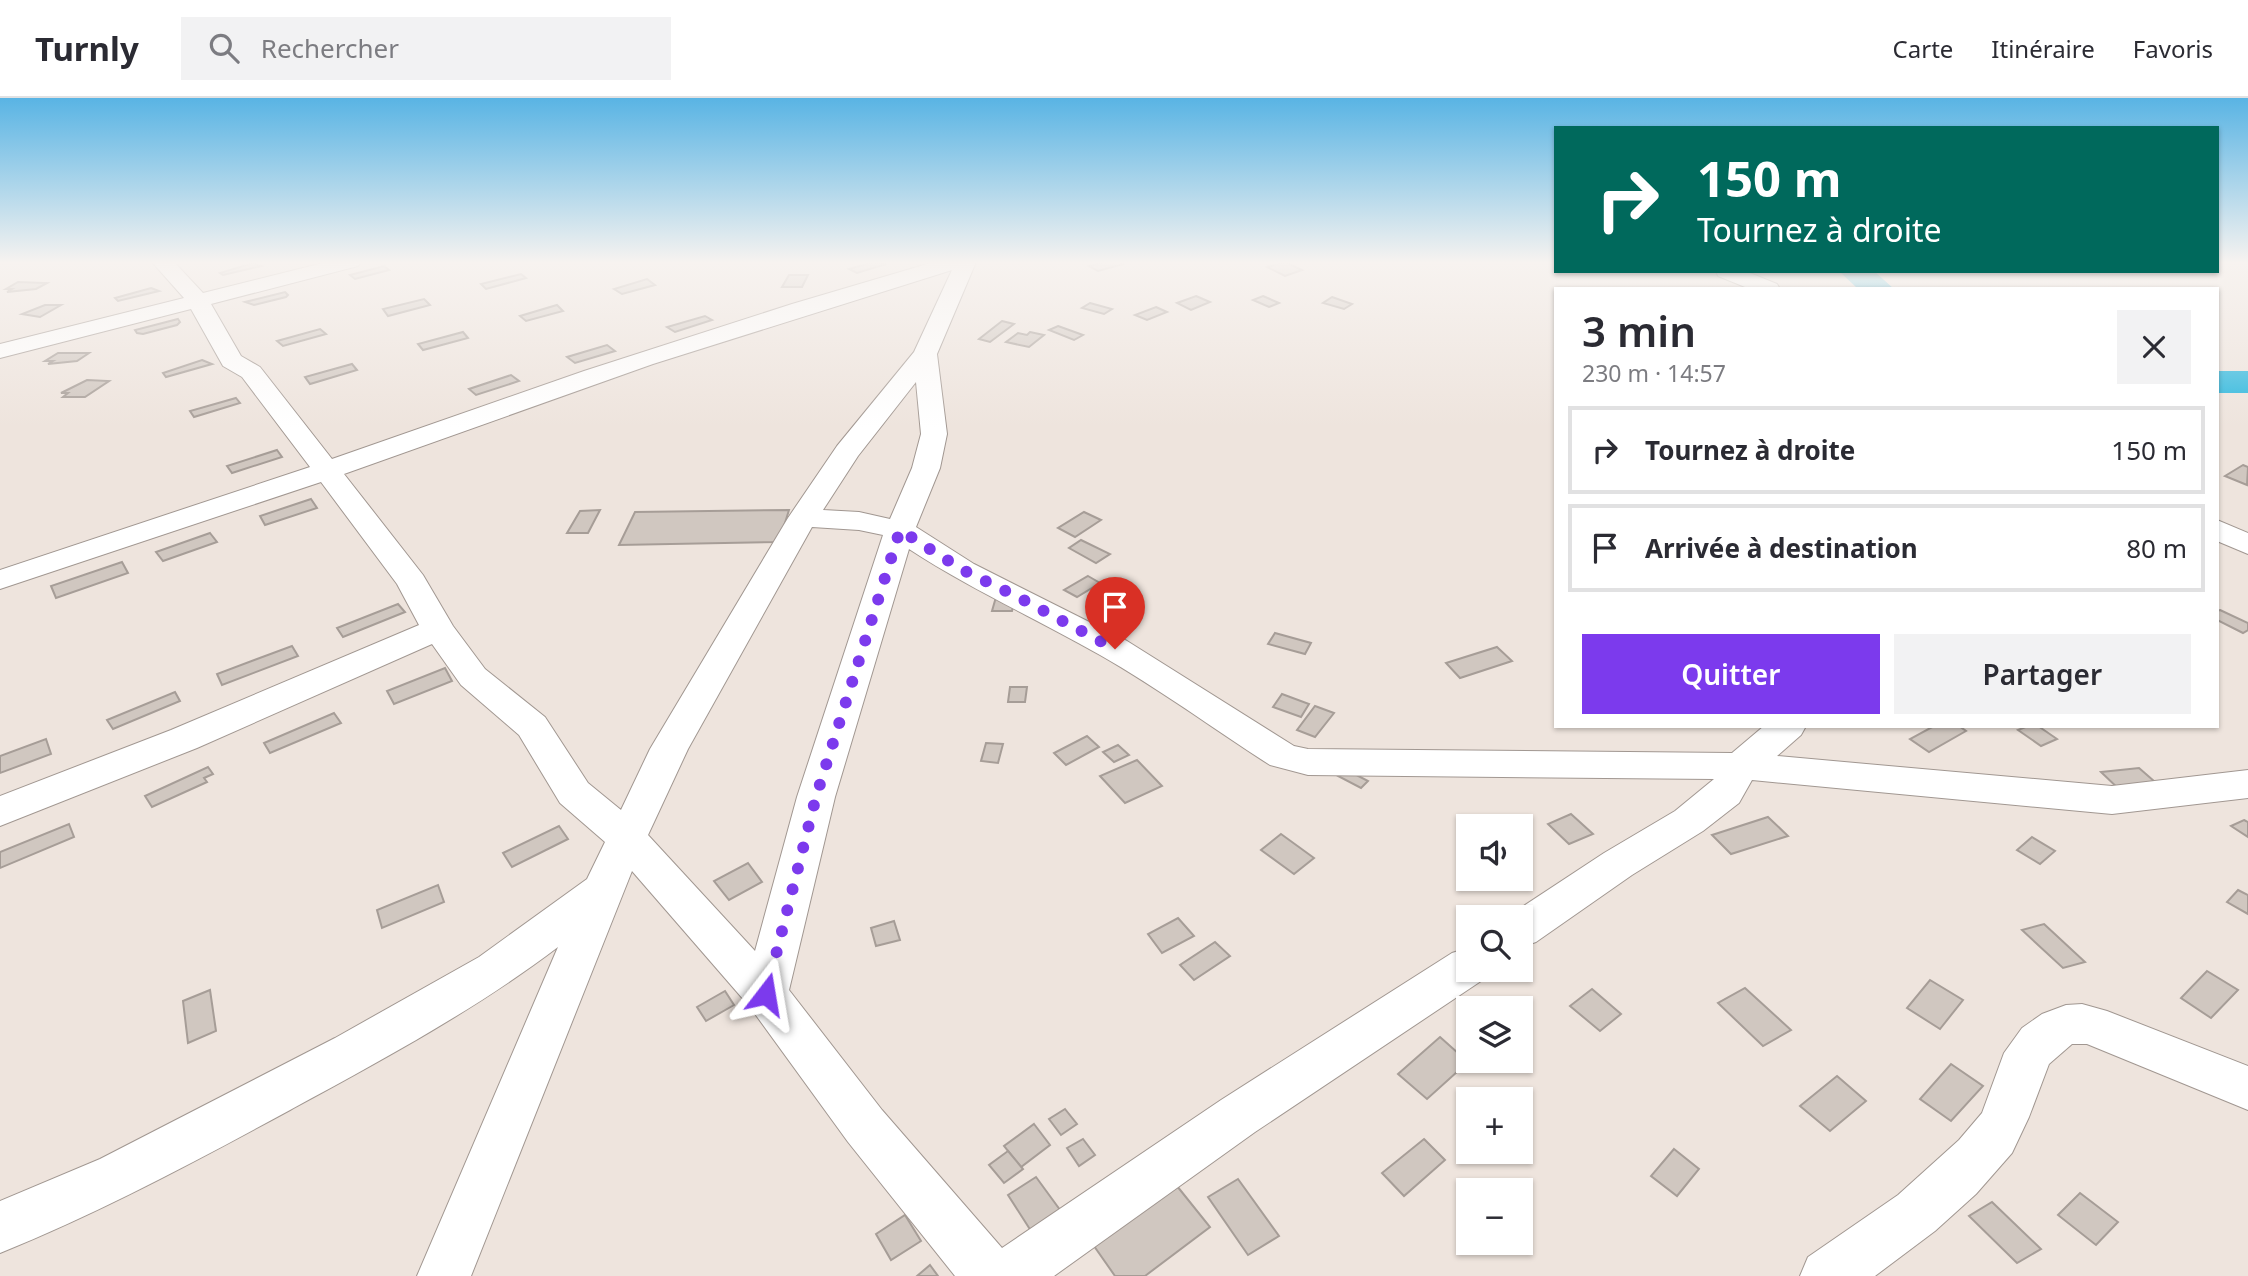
<!DOCTYPE html>
<html lang="fr">
<head>
<meta charset="utf-8">
<style>
	body { margin:0; font-family:"Noto Sans",sans-serif; background:#f2f2f3; color:#2b2b33; height:100vh; display:flex; flex-direction:column; font-size:26px; white-space:nowrap }
	* { box-sizing:border-box; margin:0 }
	p { font-size:23px; color:#7c7c81 }
	.icon { flex:none; width:38px; height:38px; fill:none; stroke:currentColor; stroke-width:2; stroke-linecap:round; stroke-linejoin:round }
	.map { position:relative; flex:1; overflow:hidden }
	.side { position:absolute; left:1554px; top:189px; width:665px; height:441px; display:flex; flex-direction:column; background:#fff; border-radius:0px; box-shadow:0 2px 5px #0004 }
	.side>* { flex:none }
	.guide { position:absolute; left:1554px; top:28px; width:665px; height:147px; border-radius:0px; box-shadow:0 2px 5px #0004; background:#00695c; color:#fff; overflow:hidden }
	.fabs { position:absolute; left:1456px; top:716px; display:grid; gap:14px }
	.fabs a { display:grid; place-items:center; width:77px; height:77px; border-radius:0px; background:#fff; box-shadow:0 2px 5px #0004; font-size:35px }
	.pin { position:absolute; display:grid; place-items:center; width:60px; height:60px; color:#fff; margin:-72px -30px; border-radius:50% 50% 50% 0; rotate:-45deg; box-shadow:0 0 7px #0007 }
	.pin .icon { rotate:45deg }
	.me { position:absolute; width:77px; margin:-38px; rotate:14deg; stroke-linejoin:round; filter:drop-shadow(0 0 5px #0008) }
	.turn { display:flex; align-items:center; gap:24px; height:147px; padding:0 28px; font-size:32px }
	.turn .icon { width:91px; height:91px; stroke-width:2.5 }
	.turn b { display:block; font-size:49px; line-height:60px }
	.round { display:grid; place-items:center; flex:none; width:74px; height:74px; border-radius:0px; background:#f2f2f3 }
	.overview { display:flex; align-items:center; justify-content:space-between; height:119px; padding:0 28px }
	h1 { font-size:42px; font-weight:600; line-height:52px }
	.button { display:flex; gap:14px; margin-top:auto; padding:14px 28px }
	.button a { flex:1; height:80px; border-radius:0px; background:#7c3aed; color:#fff; font-size:28px; font-weight:600; line-height:80px; text-align:center }
	.button a+a { background:#f2f2f3; color:#2b2b33 }
	ul { padding:0; list-style:none }
	li { display:flex; align-items:center; gap:21px; height:88px; margin:0 14px 10px; padding:0 14px; border:4px solid #e1e1e2; border-radius:0px }
	li div { flex:1 }
	li b { display:block; font-size:26px }
	li em { font-style:normal }
	header { display:flex; align-items:center; gap:42px; box-sizing:border-box; height:98px; padding:0 35px; background:#fff; border-bottom:2px solid #e1e1e2 }
	header strong { font-size:33px }
	nav { display:flex; gap:38px; margin-inline-start:auto; font-size:24px }
	.search { width:490px; height:63px; background:#f2f2f3; display:flex; align-items:center; gap:18px; box-sizing:border-box; padding:0 24px; border-radius:0px; color:#7c7c81; font-size:26px }
	.map>svg:first-child { display:block }
</style>
</head>
<body>
<header>
<strong>Turnly</strong>
<div class="search"><svg class="icon" aria-label="search" viewBox="0 0 24 24"><circle cx="10" cy="10" r="6"/><path d="M15 15l6 6"/></svg>Rechercher</div>
<nav><a>Carte</a><a>Itinéraire</a><a>Favoris</a></nav>
</header>
<div class="map">
<svg width="2248" height="1178" viewBox="0 0 2248 1178">
	<rect width="100%" height="100%" fill="#eee4dd"/>
	<g fill="none" stroke-linecap="round" stroke-linejoin="round">
		<g fill="#24b5dd" fill-rule="evenodd">
			<path d="M1839,173H1874L1894,191H1858Z"/>
			<rect x="2217" y="273" width="31" height="22"/>
		</g>
	</g>
	<g fill="#d0c7c0" stroke="#a69d97" stroke-width="2">
		<path d="M873,164L886,166L857,175L849,171Z"/>
		<path d="M1104,164H1118L1123,166L1098,173L1089,168Z"/>
		<path d="M1285,164L1302,172L1285,178L1267,169Z"/>
		<path d="M253,165L261,168L223,177L220,175Z"/>
		<path d="M384,168L389,172L355,181L350,177Z"/>
		<path d="M521,176L526,180L486,191L481,186Z"/>
		<path d="M789,177H808L802,189H782Z"/>
		<path d="M647,181L655,187L622,196L614,191Z"/>
		<path d="M18,184L47,185L36,191L7,194L12,191H6Z"/>
		<path d="M151,190L159,193L118,203L115,200Z"/>
		<path d="M285,194L288,197L286,199L254,207L245,204Z"/>
		<path d="M1196,198L1210,204L1191,212L1177,205Z"/>
		<path d="M1263,198L1279,205L1269,209L1253,202Z"/>
		<path d="M1332,199L1352,206L1344,211L1323,205Z"/>
		<path d="M424,201L430,207L388,218L383,211Z"/>
		<path d="M1090,205L1112,211L1104,216L1082,210Z"/>
		<path d="M45,207H61L40,219L22,216Z"/>
		<path d="M557,207L563,213L526,223L520,218Z"/>
		<path d="M1156,209L1167,214L1147,222L1135,217Z"/>
		<path d="M705,218L712,222L675,234L667,229Z"/>
		<path d="M178,221L180,224L177,227L143,236L137,235L135,232Z"/>
		<path d="M1002,223L1014,226L990,244L979,241Z"/>
		<path d="M1058,228L1083,237L1074,242L1049,232Z"/>
		<path d="M320,231L326,236L283,248L277,243Z"/>
		<path d="M463,234L468,240L423,252L418,246Z"/>
		<path d="M1030,234L1044,237L1029,249L1006,244L1018,235L1027,237Z"/>
		<path d="M607,247L615,253L575,265L567,259Z"/>
		<path d="M58,255H89L77,263L48,266L53,263H45Z"/>
		<path d="M202,262L212,266L166,279L163,275Z"/>
		<path d="M352,266L357,272L310,286L305,279Z"/>
		<path d="M511,277L519,283L476,297L469,291Z"/>
		<path d="M87,282L109,283L85,299H63L68,295H61Z"/>
		<path d="M236,300L240,305L194,319L190,313Z"/>
		<path d="M277,352L282,359L232,375L227,368Z"/>
		<path d="M2243,367L2248,369L2247,387L2225,378Z"/>
		<path d="M311,401L317,410L265,427L260,418Z"/>
		<path d="M600,412L588,435H567L580,413Z"/>
		<path d="M789,412L779,444L619,447L635,414Z"/>
		<path d="M1084,414L1101,422L1075,439L1058,430Z"/>
		<path d="M210,435L217,444L163,463L156,454Z"/>
		<path d="M1081,442L1110,456L1096,465L1069,450Z"/>
		<path d="M122,464L128,475L56,500L51,488Z"/>
		<path d="M1088,478L1100,485L1077,499L1064,492Z"/>
		<path d="M996,499L1015,500L1012,513H992Z"/>
		<path d="M398,506L405,514L343,539L337,530Z"/>
		<path d="M2220,512L2248,525V532L2243,535L2217,522V513Z"/>
		<path d="M1275,535L1311,545L1305,556L1268,546Z"/>
		<path d="M292,548L298,558L222,587L217,576Z"/>
		<path d="M1497,549L1512,563L1460,580L1446,565Z"/>
		<path d="M445,570L452,583L394,606L387,593Z"/>
		<path d="M1010,589H1027L1025,604H1008Z"/>
		<path d="M175,594L180,603L113,631L107,622Z"/>
		<path d="M1282,596L1309,606L1301,619L1273,609Z"/>
		<path d="M1315,608L1334,615L1315,639L1297,632Z"/>
		<path d="M334,615L341,625L270,655L264,645Z"/>
		<path d="M1934,628H1959L1966,633L1929,654L1910,641Z"/>
		<path d="M2028,628H2038L2057,641L2041,648L2018,632Z"/>
		<path d="M1087,638L1099,649L1066,667L1054,655Z"/>
		<path d="M46,641L51,656L0,675V658Z"/>
		<path d="M986,645L1003,646L998,665L981,663Z"/>
		<path d="M1118,647L1129,657L1114,664L1103,654Z"/>
		<path d="M1137,662L1162,688L1125,705L1100,678Z"/>
		<path d="M208,669L213,676L204,680L207,684L152,709L145,698Z"/>
		<path d="M2139,670L2162,690L2123,695L2101,674Z"/>
		<path d="M1345,671L1368,683L1361,690L1338,678Z"/>
		<path d="M1571,716L1593,736L1569,746L1548,726Z"/>
		<path d="M1768,719L1788,738L1731,756L1712,737Z"/>
		<path d="M2244,722L2248,724V739L2231,728Z"/>
		<path d="M69,726L74,739L0,770V754Z"/>
		<path d="M559,728L568,741L512,769L503,755Z"/>
		<path d="M1281,736L1314,760L1294,776L1261,752Z"/>
		<path d="M2032,739L2055,753L2040,766L2017,752Z"/>
		<path d="M748,765L762,784L729,802L714,783Z"/>
		<path d="M438,787L444,804L382,830L377,812Z"/>
		<path d="M2238,792L2248,797V816L2227,804Z"/>
		<path d="M1178,820L1194,838L1162,855L1148,836Z"/>
		<path d="M894,823L900,842L876,848L871,830Z"/>
		<path d="M2044,826L2085,864L2063,870L2022,832Z"/>
		<path d="M1215,844L1230,858L1194,882L1180,867Z"/>
		<path d="M2207,873L2238,892L2211,920L2181,900Z"/>
		<path d="M1930,882L1963,902L1940,931L1907,910Z"/>
		<path d="M1745,890L1791,932L1763,948L1718,905Z"/>
		<path d="M1592,891L1621,916L1600,933L1570,908Z"/>
		<path d="M210,892L216,933L188,945L183,903Z"/>
		<path d="M725,893L734,907L706,923L697,909Z"/>
		<path d="M1440,939L1468,964L1427,1001L1398,976Z"/>
		<path d="M1951,966L1983,988L1951,1023L1920,1001Z"/>
		<path d="M1837,978L1866,1003L1830,1033L1800,1008Z"/>
		<path d="M1065,1011L1077,1026L1061,1037L1049,1021Z"/>
		<path d="M1034,1026L1050,1047L1021,1069L1004,1048Z"/>
		<path d="M1083,1041L1095,1057L1079,1068L1067,1050Z"/>
		<path d="M1424,1041L1445,1062L1404,1098L1382,1075Z"/>
		<path d="M1674,1051L1699,1071L1677,1098L1651,1078Z"/>
		<path d="M1008,1053L1023,1071L1004,1085L989,1067Z"/>
		<path d="M1036,1079L1063,1116L1033,1136L1008,1097Z"/>
		<path d="M1238,1081L1279,1138L1248,1157L1208,1099Z"/>
		<path d="M1177,1088L1210,1129L1145,1178H1115L1094,1148Z"/>
		<path d="M2080,1095L2118,1124L2096,1147L2058,1117Z"/>
		<path d="M1992,1104L2041,1151L2017,1165L1969,1118Z"/>
		<path d="M905,1117L921,1143L891,1162L876,1136Z"/>
		<path d="M930,1167L938,1178H917Z"/>
	</g>
	<g fill="none" stroke-linecap="round" stroke-linejoin="round">
		<g stroke="#a19791" stroke-width="2">
			<g id="minor">
				<path d="M152,164H174L203,195L327,164H361L358,168L211,206L241,258L260,269L332,361L584,273L792,206L934,164H976L937,256L947,336L940,370L916,429L974,466L1127,543L1294,648L1308,651L1732,655L1764,628H1806L1801,637L1777,658L2112,688L2248,672V700L2112,716L1752,682L1739,705L1703,733L1632,777L1536,844L1521,849V819H1507L1604,755L1675,713L1714,681L1308,677L1270,667C1214,631 1158,590 1100,557C1037,521 970,491 909,451L835,699L789,892L882,1012L1002,1150L1221,1002L1452,855L1468,850V872H1488L1484,881L1255,1034L1054,1178H955L848,1044L750,909L632,773L471,1178H417L558,849C475,912 382,962 290,1012C194,1064 101,1114 0,1155V1103L100,1061L335,940L479,859L587,781L605,744L560,705L519,637L461,587L432,546L197,650L0,728V698L171,632L419,527L397,486L321,384L0,491V472L310,369L242,279L223,268L191,211L0,260V246L184,200ZM952,172L914,254L837,348L788,420L650,651L621,712L588,685L545,619L485,571L453,528L423,477L344,376L653,266ZM916,284L921,336L912,370L890,421L859,414L823,412L858,358ZM812,429L859,432L883,437L797,699L755,853L648,737L688,651Z"/>
				<path d="M1716,173H1745L1777,186L1780,191H1750L1718,178Z"/>
				<path d="M2217,422L2248,435V456L2217,443Z"/>
				<path d="M2082,906L2107,913L2248,968V1012L2087,946H2072L2049,966L2029,1019L2012,1055L1976,1096L1935,1133L1875,1178H1800L1808,1159L1898,1097L1959,1042L1982,1015L2004,955L2022,930L2042,916L2066,907Z"/>
			</g>
		</g>
		<use href="#minor" fill="#fff" fill-rule="evenodd"/>
	</g>
	<linearGradient id="sky" x2="0" y2="1"><stop stop-color="#59b4e4"/><stop offset="0.5" stop-color="#f7f3f0"/><stop offset="1" stop-color="#f7f3f0" stop-opacity="0"/></linearGradient>
	<rect width="2248" height="329" fill="url(#sky)"/>
	<g fill="none" stroke-linecap="round" stroke-linejoin="round">
		<path stroke="#7c3aed" stroke-width="12" stroke-dasharray="0 21.6" d="M766,896L816,699L900,432L963,472L1018,499L1115,551"/>
	</g>
</svg>
<div class="fabs">
<a><svg class="icon" aria-label="sound" viewBox="0 0 24 24"><path d="M4 9h4l5-4v14l-5-4H4zM17 9q2 3 0 6"/></svg></a>
<a><svg class="icon" aria-label="search" viewBox="0 0 24 24"><circle cx="10" cy="10" r="6"/><path d="M15 15l6 6"/></svg></a>
<a><svg class="icon" aria-label="layers" viewBox="0 0 24 24"><path d="M12 4l9 5-9 5-9-5zM3 14l9 5 9-5"/></svg></a>
<a>+</a>
<a>−</a>
</div>
<div class="pin" style="left:1115px;top:551px;background:#d93025"><svg class="icon" aria-label="arrive" viewBox="0 0 24 24"><path d="M6 21V4h12l-3 4 3 4H6"/></svg></div>
<svg class="me" style="left:766px;top:896px" viewBox="-20 -20 40 40"><path d="M0-17L14 15 0 8-14 15z" fill="#7c3aed" stroke="#fff" stroke-width="4"/></svg>
<div class="guide">
<div class="turn"><svg class="icon" aria-label="right" viewBox="0 0 24 24"><path d="M7 20v-9h11M14 6l5 5-5 5"/></svg><div><b>150 m</b>Tournez à droite</div></div>
</div>
<section class="side">
<div class="overview"><div><h1>3 min</h1><p>230 m · 14:57</p></div><a class="round"><svg class="icon" aria-label="close" viewBox="0 0 24 24"><path d="M6 6l12 12M18 6L6 18"/></svg></a></div>
<ul>
<li><svg class="icon" aria-label="right" viewBox="0 0 24 24"><path d="M7 20v-9h11M14 6l5 5-5 5"/></svg><div><b>Tournez à droite</b></div><em>150 m</em></li>
<li><svg class="icon" aria-label="arrive" viewBox="0 0 24 24"><path d="M6 21V4h12l-3 4 3 4H6"/></svg><div><b>Arrivée à destination</b></div><em>80 m</em></li>
</ul>
<div class="button"><a>Quitter</a><a>Partager</a></div>
</section>
</div>
</body>
</html>
